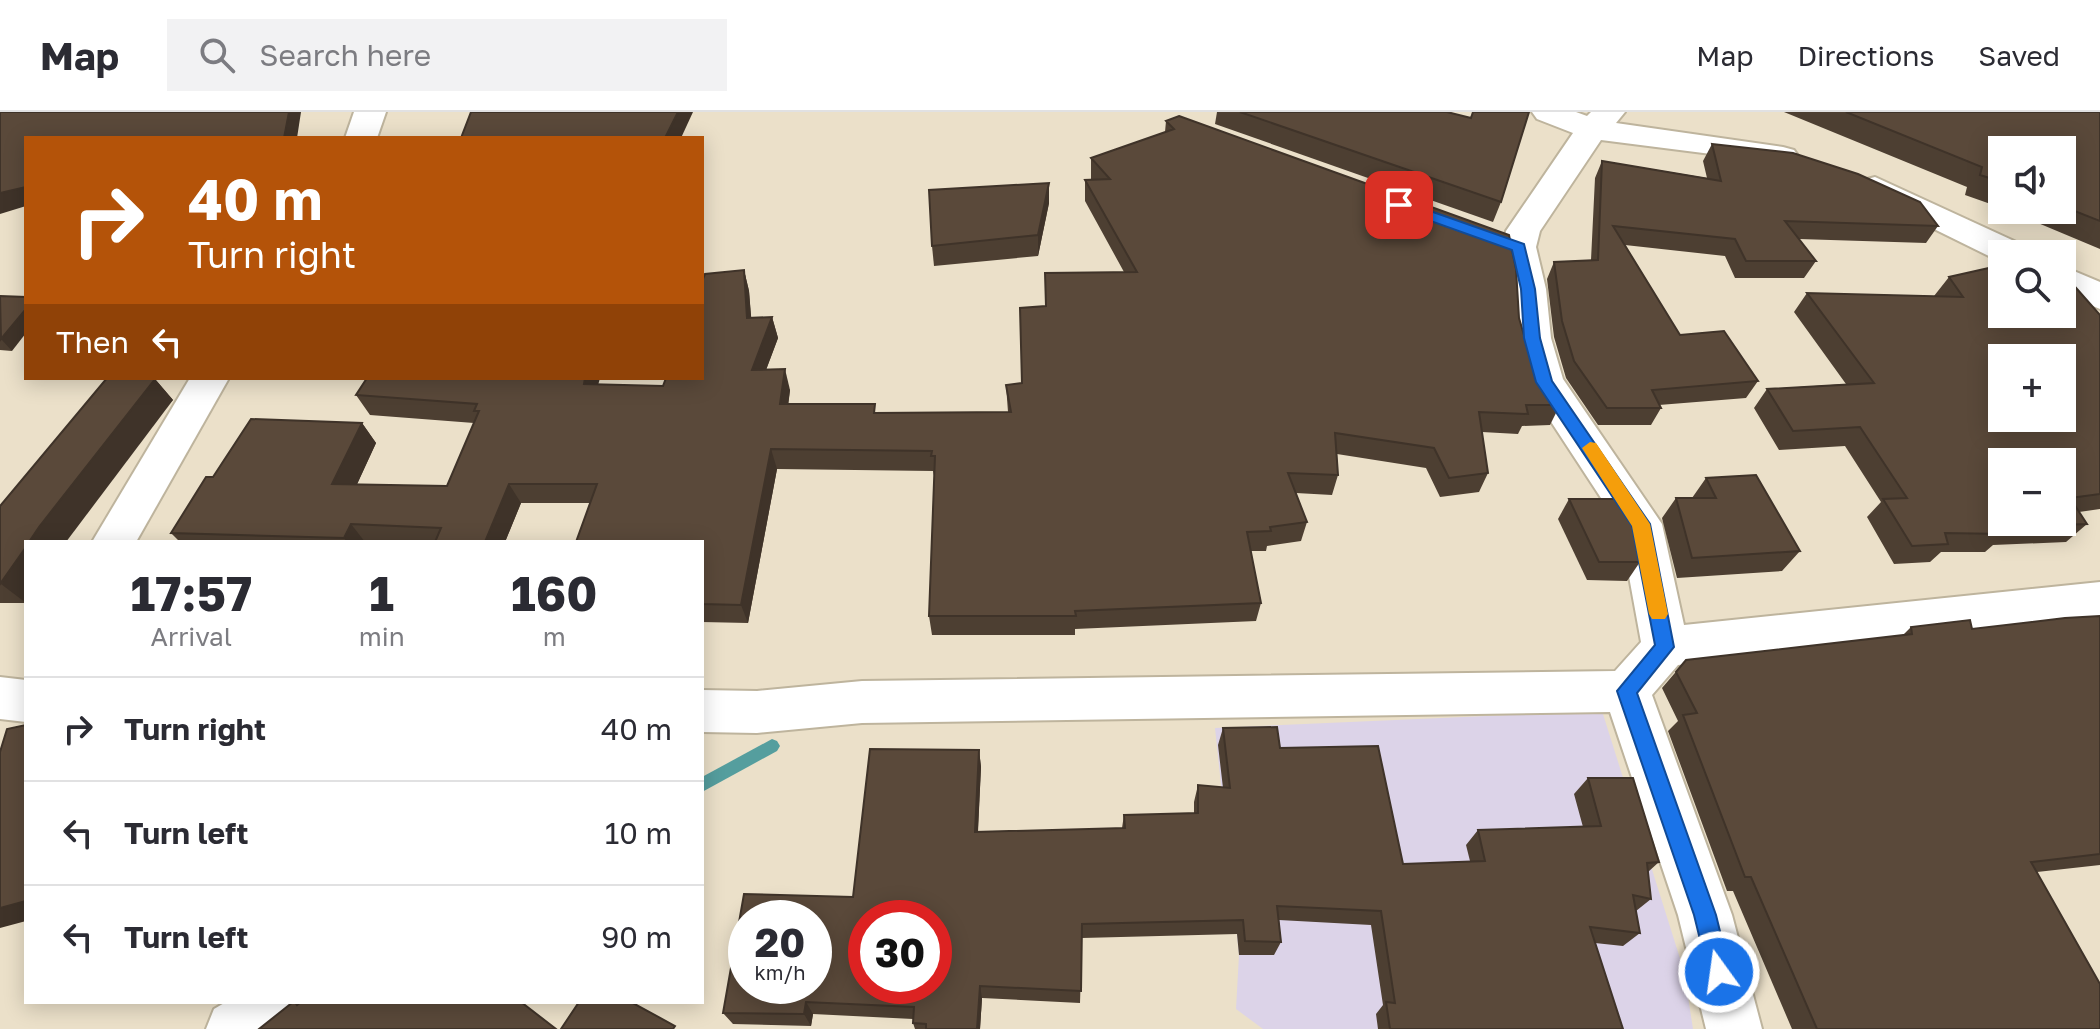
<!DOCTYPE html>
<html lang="en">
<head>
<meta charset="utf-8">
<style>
	body { margin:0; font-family:"Golos Text",sans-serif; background:#f2f2f3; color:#2b2b33; height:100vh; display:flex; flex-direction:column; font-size:30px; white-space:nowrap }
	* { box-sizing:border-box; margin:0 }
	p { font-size:26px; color:#7c7c81 }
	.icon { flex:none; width:44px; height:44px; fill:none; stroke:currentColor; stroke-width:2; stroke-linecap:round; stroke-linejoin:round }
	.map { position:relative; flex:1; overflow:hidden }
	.sheet { position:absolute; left:24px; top:428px; width:680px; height:464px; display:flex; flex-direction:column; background:#fff; border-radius:0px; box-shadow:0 4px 20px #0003 }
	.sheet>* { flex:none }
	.banner { position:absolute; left:24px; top:24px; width:680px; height:244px; border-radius:0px; box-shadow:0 4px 20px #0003; background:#b45309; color:#fff; overflow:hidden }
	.tools { position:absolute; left:1988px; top:24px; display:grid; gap:16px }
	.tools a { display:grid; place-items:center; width:88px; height:88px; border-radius:0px; background:#fff; box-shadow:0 4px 20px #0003; font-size:40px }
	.speed { position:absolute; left:728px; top:788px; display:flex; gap:16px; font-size:40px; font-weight:700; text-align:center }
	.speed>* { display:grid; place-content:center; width:104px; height:104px; border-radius:50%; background:#fff; box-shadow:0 4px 20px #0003; line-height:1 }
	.speed small { font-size:20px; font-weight:400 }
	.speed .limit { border:12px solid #d22; background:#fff; color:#111 }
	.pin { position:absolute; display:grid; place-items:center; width:68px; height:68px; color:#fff; margin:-34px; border-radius:16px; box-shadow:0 4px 12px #0006 }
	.me { position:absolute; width:88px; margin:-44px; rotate:346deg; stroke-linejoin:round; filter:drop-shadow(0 0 6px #0008) }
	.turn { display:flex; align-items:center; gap:28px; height:168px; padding:0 32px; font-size:36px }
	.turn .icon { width:104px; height:104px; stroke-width:2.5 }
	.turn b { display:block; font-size:56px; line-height:68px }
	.then { display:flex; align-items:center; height:76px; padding:0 32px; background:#0003; gap:16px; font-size:30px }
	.eta { display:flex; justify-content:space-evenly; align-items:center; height:136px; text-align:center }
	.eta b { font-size:48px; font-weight:700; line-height:56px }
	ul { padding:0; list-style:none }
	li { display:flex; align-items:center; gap:24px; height:104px; padding:0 32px; border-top:2px solid #e1e1e2 }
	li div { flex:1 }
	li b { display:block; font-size:30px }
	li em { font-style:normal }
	header { display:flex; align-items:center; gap:48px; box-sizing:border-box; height:112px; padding:0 40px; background:#fff; border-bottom:2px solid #e1e1e2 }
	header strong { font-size:38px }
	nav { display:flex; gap:44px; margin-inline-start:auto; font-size:28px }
	.search { width:560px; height:72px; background:#f2f2f3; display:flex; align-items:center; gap:20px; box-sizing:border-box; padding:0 28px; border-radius:0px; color:#7c7c81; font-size:30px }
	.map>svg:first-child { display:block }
</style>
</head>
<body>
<header>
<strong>Map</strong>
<div class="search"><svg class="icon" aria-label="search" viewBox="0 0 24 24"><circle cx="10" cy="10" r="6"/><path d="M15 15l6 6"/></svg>Search here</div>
<nav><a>Map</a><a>Directions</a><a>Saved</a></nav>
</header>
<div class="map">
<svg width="2100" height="917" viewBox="0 0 2100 917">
	<rect width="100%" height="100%" fill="#ebe0c9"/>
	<path fill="#dcd3e8" d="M1602,599L1684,859L1693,917H1263L1236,897L1239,843L1215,616Z"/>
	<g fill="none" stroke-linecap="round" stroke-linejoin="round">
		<path fill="#559e9e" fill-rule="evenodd" d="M772,627L777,629L780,634L777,639L702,680V665Z"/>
		<g stroke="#beb49d" stroke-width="4">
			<g id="street">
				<path d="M354,0H386L377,26H345Z"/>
				<path d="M1532,0H1576L1587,4L1591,0H1625L1616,11L1783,35L1794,38L1799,45L1794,52L1783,55L1719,43L1601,28L1540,119L1536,135L1546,177L1551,226L1563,267L1662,412L1684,513L2100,470V506L1678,553L1652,583L1732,803L1762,917H1706L1678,803L1610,600L862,611L757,621L702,620V578L757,579L862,569L1615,559L1641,530L1620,415L1525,270L1513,226L1510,177L1502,135L1506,119L1573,21L1537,7Z"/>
				<path d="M1875,65L2025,134L2031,142H2002L2001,150L1863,82L1858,75L1863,68Z"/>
				<path d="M2062,154L2100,170V197L2062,181Z"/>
				<path d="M190,266H229L136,430H92Z"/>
				<path d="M0,565L26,568V610L0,607Z"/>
				<path d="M226,890H307L299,910L287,917H206L214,897Z"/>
			</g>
		</g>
		<use href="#street" fill="#fff" fill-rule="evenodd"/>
	</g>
	<g fill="#4d3f32">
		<path d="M1217,0H1447L1501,90L1493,110L1215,12Z"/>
		<path d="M1784,0H2100V137L2007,98H2062V38H2002V96L1965,83L1967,75Z"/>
		<path d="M1166,9L1519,206L1532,250L1560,293L1550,313L1522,314L1518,322L1482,320L1488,361L1479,380L1440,385L1426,356L1337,342L1338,363L1332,383L1296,381L1307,410L1301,429L1267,434L1266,439H1251L1261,491L1256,509L1075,517V523H932L929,504L934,364L933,359L777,357L748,511L702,510V430L590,391H521L505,430H180L171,421L213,365L362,311L376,331L357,372L447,374L474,311L370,303L356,283L598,272L663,274L744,158L749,179L751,206L772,205L778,226L766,258L790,278L788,292L877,301L1008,300L1006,273L1022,271L1045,195V161L1124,160L1085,89V68H1091V46L1165,20Z"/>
		<path d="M1712,32L1938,114L1926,131L1799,127L1816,149L1804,166H1735L1725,144L1625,133L1680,223L1758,269L1746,286L1659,293L1661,296L1651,313H1598L1566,266L1554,225L1547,167L1554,150L1591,148L1595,66L1602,49L1707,66L1703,49Z"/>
		<path d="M1049,71V91L1038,144L934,154L932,134Z"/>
		<path d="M1949,165L2100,203V397L2079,400L2087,412L2066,430L1993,433L1985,440H1941L1930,450L1894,452L1867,405L1881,390L1845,334L1779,338L1754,296L1767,277L1846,272L1794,200L1807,181L1934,184Z"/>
		<path d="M0,184L12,239L0,238Z"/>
		<path d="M155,267L173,288L26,430V491H0V394Z"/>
		<path d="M1706,366L1800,439L1782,459L1677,466L1662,406L1676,386H1692Z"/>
		<path d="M1569,387L1640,450L1627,469L1587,468L1558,407Z"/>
		<path d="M2100,504V753L2037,760L2100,917H1792L1733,779H1727L1668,619L1678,609L1662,576L1686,548L1902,524L1911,515L1972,517Z"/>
		<path d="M1223,616L1280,636L1403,752L1470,749L1466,733L1478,718L1583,715L1574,682L1588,666L1659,750L1648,760L1651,787L1636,799L1640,821L1623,834L1595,831L1623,917H1378L1376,902L1383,893L1371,813L1279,808L1281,830L1274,843H1239L1237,822L1082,826L1080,891L982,886L980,917H915L913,911V907L813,902L811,914L733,912L723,901L853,785L979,638L981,655L978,720L1122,716L1124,703L1194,702V690L1198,673L1223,676L1218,633Z"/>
	</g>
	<g fill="#3f3329">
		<path d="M289,0H301L297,26H284Z"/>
		<path d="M678,0H693L681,26H665Z"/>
		<path d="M1049,71V91L1038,144V123Z"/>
		<path d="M26,75V94L0,102V81Z"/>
		<path d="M744,158L749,179L753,227L747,206Z"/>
		<path d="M26,197V221L12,239L1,227Z"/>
		<path d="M772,205L778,226L758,279L752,258Z"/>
		<path d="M785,257L790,278L786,312L780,292Z"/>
		<path d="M585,266H600L593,292L584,272Z"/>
		<path d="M155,267L173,288L66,430H29L39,415Z"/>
		<path d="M362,311L376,331L348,392L332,372Z"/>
		<path d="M771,337L777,357L748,511L741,493Z"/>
		<path d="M509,372L521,391L505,430H485Z"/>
		<path d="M351,412L365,430H347L344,426Z"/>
		<path d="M26,435V491L1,472Z"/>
		<path d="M979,638L981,655L977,735L975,720Z"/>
		<path d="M26,789V809L0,816V796Z"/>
		<path d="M980,874L982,886L980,917H977Z"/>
		<path d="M806,890L813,902L811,914L804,902Z"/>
	</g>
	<g fill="#5a493a" stroke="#3f3329" stroke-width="2" fill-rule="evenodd">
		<path d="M0,0H289L284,26H26V75L0,81Z"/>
		<path d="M471,0H678L665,26H461Z"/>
		<path d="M1240,0H1447L1471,6L1473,0H1529L1501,90Z"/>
		<path d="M1846,0H2100V109L2062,94V38H2002V70L1980,63L1982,55Z"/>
		<path d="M1179,4L1509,123L1516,157L1519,206L1532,250L1560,293H1526L1528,302L1479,300L1488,361L1449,366L1434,336L1335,321L1338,363L1288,361L1307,410L1270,415L1271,419L1247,420L1261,491L1075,499L1076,504H929L935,344H931L932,339L771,337L741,493L702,492V430H576L597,372H509L485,430H435L441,416L351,412L344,426L171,421L206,365H213L251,307L362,311L332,372L447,374L479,299H474L477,292L356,283L367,266H585L584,272L663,274L666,266H702V169L705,162L744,158L747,206L772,205L752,258L785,257L780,292H875L874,301L1011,300L1006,273L1022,271L1020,196L1046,194L1045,161L1137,160L1085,68L1110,67L1091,46L1174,17L1166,9Z"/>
		<path d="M1712,32L1793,41L1858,62L1920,90L1938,114L1785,109L1816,149H1746L1735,127L1613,114L1680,223L1724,219L1758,269L1652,278L1661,296H1607L1574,249L1562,209L1554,150L1598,148L1602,49L1721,69Z"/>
		<path d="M1049,71L1038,123L932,134L929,78Z"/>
		<path d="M2002,153V202H2062V160L2100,203V382L2070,386L2087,412L2000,415L2004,422L1945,421L1948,432L1912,434L1883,387L1907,386L1860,315L1793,319L1767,277L1874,271L1807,181L1963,185L1949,165ZM2002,246H2062V306H2002ZM2002,350H2062V410H2002Z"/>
		<path d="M0,184L26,185V197L1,227Z"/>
		<path d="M107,266L155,267L39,415L29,430H26V435L0,472V394Z"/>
		<path d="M1756,363L1800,439L1692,446L1676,386H1716L1706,366Z"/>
		<path d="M1569,387H1623L1630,397L1640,450H1599Z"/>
		<path d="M2100,504V742L2031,750L2100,872V917H1817L1751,765H1745L1683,603L1697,601L1676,560L1686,548L1912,522L1911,515L1970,508L1972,517L2065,506Z"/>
		<path d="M26,613V789L0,796V640L7,617Z"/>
		<path d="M1277,615L1280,636L1378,634L1403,752L1485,749L1478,718L1601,714L1588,666H1633L1659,750L1647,751L1651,787L1633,783L1640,821L1590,815L1623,917H1390L1386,890L1395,891L1381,799L1277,794L1281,830L1245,829L1243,808L1082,812L1081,879L980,874L977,917H926V912L913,911L914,895L806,890L804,902L723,901L744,782L853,785L870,637L979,638L975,720L1125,716L1124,703L1198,701V673L1230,676L1223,616ZM746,806H814V874H746ZM866,806H934V874H866Z"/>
		<path d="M293,890H295L297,893L301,890H521L556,917H259Z"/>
		<path d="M579,890H631L675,914L673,917H561Z"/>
	</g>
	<path fill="#1a73e8" stroke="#114b97" stroke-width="2" d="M1399,88L1524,132L1535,177L1540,226L1552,269L1650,412L1674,535L1637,581L1716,803L1730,860L1727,868L1719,871L1711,868L1708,860L1694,803L1617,579L1655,533L1632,414L1536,270L1524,226L1521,177L1512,138L1394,96L1392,93Z"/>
	<path fill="#f59e0b" d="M1590,330L1596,331L1650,412L1668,502L1665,507H1652L1649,502L1632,414L1582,336Z"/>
</svg>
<div class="tools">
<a><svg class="icon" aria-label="sound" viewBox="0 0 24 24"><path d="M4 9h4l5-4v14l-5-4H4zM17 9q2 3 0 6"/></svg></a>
<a><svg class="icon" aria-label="search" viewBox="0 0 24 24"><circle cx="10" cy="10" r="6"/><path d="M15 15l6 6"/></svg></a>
<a>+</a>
<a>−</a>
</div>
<div class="speed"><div>20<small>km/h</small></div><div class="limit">30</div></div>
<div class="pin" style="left:1399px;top:93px;background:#d93025"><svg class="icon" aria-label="arrive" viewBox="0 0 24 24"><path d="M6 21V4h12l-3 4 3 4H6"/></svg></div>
<svg class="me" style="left:1719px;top:860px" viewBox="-20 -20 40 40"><circle r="17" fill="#1a73e8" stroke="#fff" stroke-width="3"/><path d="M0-11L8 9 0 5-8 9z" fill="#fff"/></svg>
<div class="banner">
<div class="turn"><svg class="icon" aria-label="right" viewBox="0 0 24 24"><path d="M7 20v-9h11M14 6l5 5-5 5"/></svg><div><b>40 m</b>Turn right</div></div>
<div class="then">Then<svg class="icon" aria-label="left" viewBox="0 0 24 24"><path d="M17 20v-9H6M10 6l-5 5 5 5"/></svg></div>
</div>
<section class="sheet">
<div class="eta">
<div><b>17:57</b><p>Arrival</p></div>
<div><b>1</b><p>min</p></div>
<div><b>160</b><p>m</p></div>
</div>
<ul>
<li><svg class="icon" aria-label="right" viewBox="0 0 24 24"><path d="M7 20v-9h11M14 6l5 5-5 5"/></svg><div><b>Turn right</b></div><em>40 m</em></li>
<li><svg class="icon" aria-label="left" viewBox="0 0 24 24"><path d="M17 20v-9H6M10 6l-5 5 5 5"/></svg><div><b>Turn left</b></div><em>10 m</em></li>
<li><svg class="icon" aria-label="left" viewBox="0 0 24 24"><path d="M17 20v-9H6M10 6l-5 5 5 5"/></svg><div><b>Turn left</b></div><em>90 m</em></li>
</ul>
</section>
</div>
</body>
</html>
